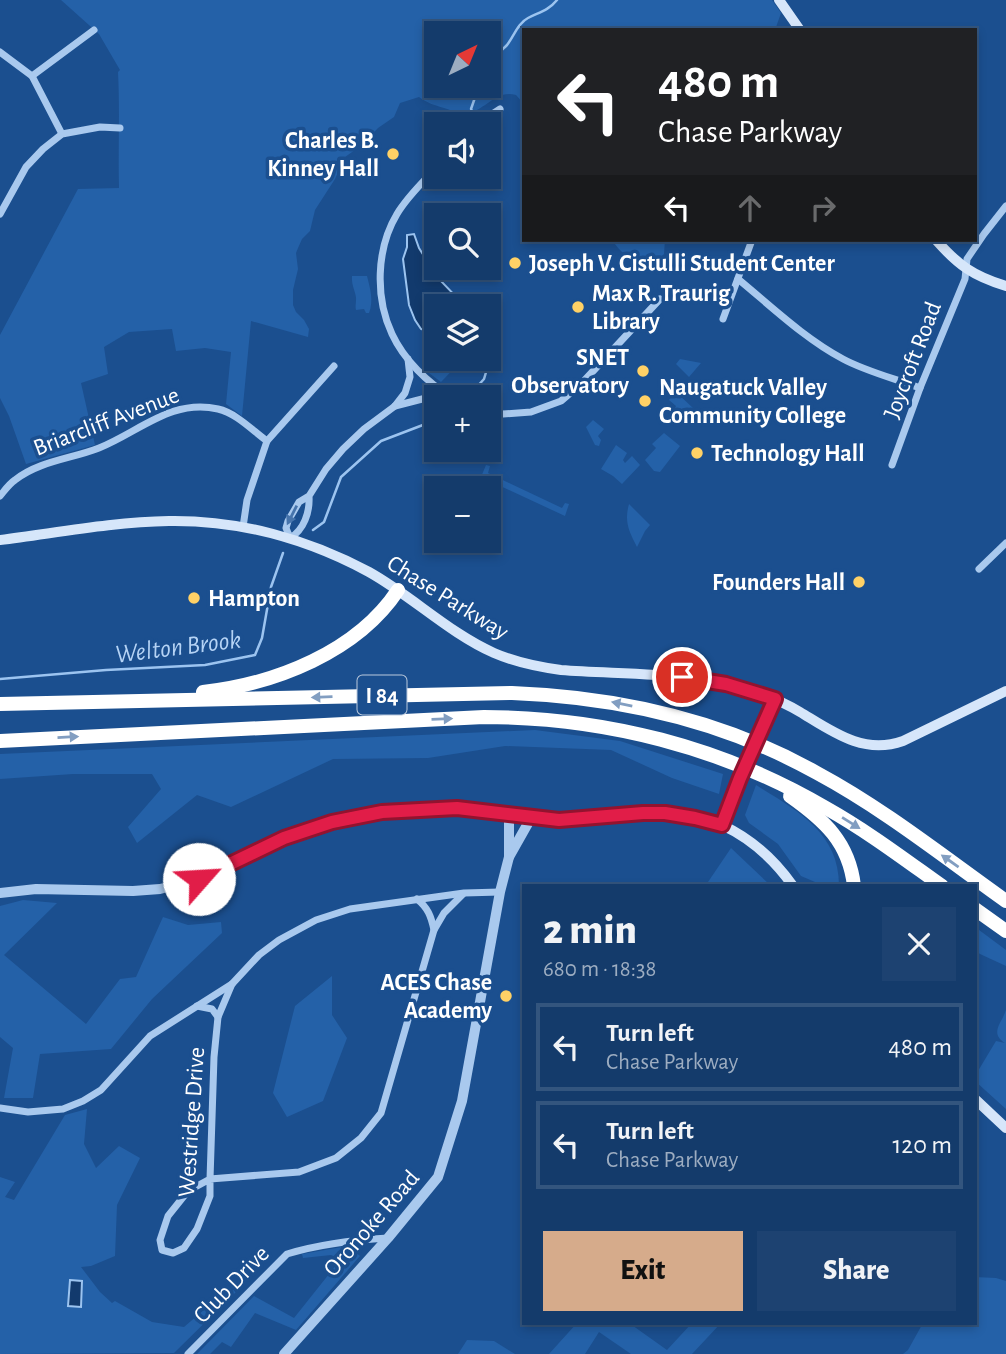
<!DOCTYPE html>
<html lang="en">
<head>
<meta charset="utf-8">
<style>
	body { margin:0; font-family:"Alegreya Sans",sans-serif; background:#1d4271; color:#f1f3f6; height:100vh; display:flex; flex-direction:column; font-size:26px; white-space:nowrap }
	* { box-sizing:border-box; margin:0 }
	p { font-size:23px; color:#9dadc1 }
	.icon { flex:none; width:38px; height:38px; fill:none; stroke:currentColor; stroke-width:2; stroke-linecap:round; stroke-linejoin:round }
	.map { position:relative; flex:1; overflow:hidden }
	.details { position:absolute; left:522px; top:884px; width:455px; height:441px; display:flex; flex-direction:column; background:#143b6b; border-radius:0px; box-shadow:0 4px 10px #0003,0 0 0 2px #33557e }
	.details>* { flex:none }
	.hud { position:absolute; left:522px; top:28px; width:455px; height:214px; border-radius:0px; box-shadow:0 4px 10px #0003,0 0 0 2px #33557e; background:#202124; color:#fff; overflow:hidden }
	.needle { width:46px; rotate:43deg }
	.tools { position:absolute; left:424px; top:21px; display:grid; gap:14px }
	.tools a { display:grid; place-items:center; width:77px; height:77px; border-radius:0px; background:#143b6b; box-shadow:0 4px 10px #0003,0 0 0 2px #33557e; font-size:35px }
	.pin { position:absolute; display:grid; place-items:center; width:60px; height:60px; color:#fff; margin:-30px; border:4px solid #fff; border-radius:50%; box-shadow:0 2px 7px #0007 }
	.me { position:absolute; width:77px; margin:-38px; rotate:64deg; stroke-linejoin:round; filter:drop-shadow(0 0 5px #0008) }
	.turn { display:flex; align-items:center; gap:24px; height:147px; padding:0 21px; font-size:32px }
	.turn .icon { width:91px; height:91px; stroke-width:2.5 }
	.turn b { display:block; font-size:49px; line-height:60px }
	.lanes { display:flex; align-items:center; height:66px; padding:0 21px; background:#0003; justify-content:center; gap:35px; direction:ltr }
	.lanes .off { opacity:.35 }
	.round { display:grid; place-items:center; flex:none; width:74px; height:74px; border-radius:0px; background:#1d4271 }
	.headline { display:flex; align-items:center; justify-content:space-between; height:119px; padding:0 21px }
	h1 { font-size:42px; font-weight:800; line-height:52px }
	.primary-button { display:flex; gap:14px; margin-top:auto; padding:14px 21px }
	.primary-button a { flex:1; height:80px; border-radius:0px; background:#d6ab8b; color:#111; font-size:28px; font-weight:800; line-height:80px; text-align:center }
	.primary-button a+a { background:#1d4271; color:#f1f3f6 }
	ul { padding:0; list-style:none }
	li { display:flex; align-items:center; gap:21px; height:88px; margin:0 14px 10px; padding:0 7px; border:4px solid #33557e; border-radius:0px }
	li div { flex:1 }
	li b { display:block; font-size:26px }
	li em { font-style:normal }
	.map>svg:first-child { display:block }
</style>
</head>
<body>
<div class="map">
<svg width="1006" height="1354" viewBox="0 0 1006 1354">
	<rect width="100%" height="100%" fill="#1b4f8f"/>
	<g fill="#2461a8" fill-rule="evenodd">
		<path d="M61,0H772L781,13L775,30H523V103L516,95C495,89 485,112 466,113C458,114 451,110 444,108C434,105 427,103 419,97L400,103L394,117L378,128L362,145L345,157L335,179L315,210L310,231L302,239L298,248L296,253L298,269L293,290V305L296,312L304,320L309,329L308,337L251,321L242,416L226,404L231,352L205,348L176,351L172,329L129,332L104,347L108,374L81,383L95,445L26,464L9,416L0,398V335L78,189L119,188C118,149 120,111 118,72L120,70L99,34ZM436,33H488V86H436Z"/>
		<path d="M612,240H665L664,254L652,266C636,267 620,252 612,240Z"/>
		<path d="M352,276H367C370,288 374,301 369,313H366L364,309L356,310C355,307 356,304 356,300C357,294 351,286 352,276Z"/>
		<path d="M439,359H463L441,382L429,373Z"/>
		<path d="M680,359L701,363L689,377L676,364Z"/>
		<path d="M675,391L694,409L680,423L673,413L676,406L669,400Z"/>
		<path d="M593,420L604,429L598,436L601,440L599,446L595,445L586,427Z"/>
		<path d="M664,433L680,446L660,472L654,471L645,460L656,448L652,444Z"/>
		<path d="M616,445L627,453L623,460L625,463L632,456L640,465L622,484L613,476L601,469Z"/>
		<path d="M486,465L490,466L488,473L562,508L565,503L569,504L565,516L481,477Z"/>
		<path d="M629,504L650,525L645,531L637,547C629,531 624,522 629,504Z"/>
		<path d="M535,730L620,741L723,774L719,794L672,778L611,750L505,746L428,758L333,759L231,807L197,795L137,843L128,827L161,789L152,774H73L0,779V754Z"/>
		<path d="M756,785C796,810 839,832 839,885H822L801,876L778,844L749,823L745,815Z"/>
		<path d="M731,848L770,885H706Z"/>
		<path d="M23,900L57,903L4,955L86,1024L120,979L136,977L163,917L188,925L221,922L222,933L152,999L111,1049L40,1054L33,1098H4L13,1048L0,1037V906Z"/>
		<path d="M975,927L1006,950V966L980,954L975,950Z"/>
		<path d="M332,976V1015L347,1038L323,1101L287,1117L273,1093L295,1006Z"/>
		<path d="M1006,1010V1109L975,1081V1076L996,1041L1005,1043C989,1033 1002,1023 1006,1010Z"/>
		<path d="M87,1109L84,1144L96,1168L119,1146L140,1158L117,1205L115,1256L91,1266L81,1267L100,1292L112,1303L115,1301L152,1322L184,1327L226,1291L239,1289L174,1353L0,1354V1177L15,1182L5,1197L14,1200L65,1115Z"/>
		<path d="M348,1246L360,1256L296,1330L255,1313L231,1347L222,1342L210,1354H197L254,1296L294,1318L341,1259L331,1255L303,1258L302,1254Z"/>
		<path d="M975,1277L996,1278L1006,1281V1354H903L908,1350L923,1323H975Z"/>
		<path d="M577,1323H629L667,1350L692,1323H721L692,1354H631L599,1332L585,1354H549Z"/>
		<path d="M467,1340L494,1341L515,1354H458Z"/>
	</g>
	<g fill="#123a6d" stroke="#9cc4f0" stroke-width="2">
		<path d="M414,234L419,248L437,277L465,306H436V333L434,334L421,329L415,320L409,305L403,259L407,247V235Z"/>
		<path d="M70,1280L82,1281L81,1307L68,1306Z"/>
	</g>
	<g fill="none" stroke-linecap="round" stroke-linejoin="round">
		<g stroke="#9cc4f0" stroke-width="2.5">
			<path d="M488,67C493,58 500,52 507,45C514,36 518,23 528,18C540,12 549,10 557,0"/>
			<path d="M475,116L471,109L479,86"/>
			<path d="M475,389L484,379L490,359"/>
			<path d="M313,530L324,522L341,477L381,441L436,420"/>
			<path d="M0,679L106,670L205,665L255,655L262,638L271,587L283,553"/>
		</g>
		<g stroke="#a9c9ee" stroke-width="7">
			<path d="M0,52L32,76L62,134"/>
			<path d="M32,76L94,30"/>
			<path d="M477,124L500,109"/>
			<path d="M436,168C422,183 407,197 397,214C376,249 375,298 392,334C404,360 428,383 451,397"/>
			<path d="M0,214L26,167L43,149L62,134L100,127L120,128"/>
			<path d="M738,279C772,307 804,338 843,359C865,371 896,379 920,388"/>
			<path d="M723,319L752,240"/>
			<path d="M395,406L430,397L449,396"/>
			<path d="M488,411L503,414L531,412L561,401L582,383L660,299"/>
			<path d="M892,465L920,388L965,279L967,259L984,234L1006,206"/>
			<path d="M0,496C5,490 9,484 15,480C39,461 71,459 99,448C139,432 172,398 218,409C236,413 252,430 267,441"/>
			<path d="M309,496C310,512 304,530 290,538L286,528L288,521L299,502L309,496L326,469L343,449L364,429L395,406L405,393L410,377L408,359"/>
			<path d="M243,527L247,500L267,441L334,366"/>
			<path d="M979,569L1006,543"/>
			<path d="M434,930L444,913L463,894"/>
			<path d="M197,1006L212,1009L218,1017L214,1057L210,1179V1196L197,1229L184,1248L173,1253L162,1250L160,1240L168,1216L188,1191L210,1179L299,1172L336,1158L361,1138L381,1113L434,930C431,916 428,908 417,899"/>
			<path d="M218,1017L232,984L259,955L279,940L316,920L350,909L464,893L500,892"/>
			<path d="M0,1108L28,1112L63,1109L83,1101L101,1090L150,1036L232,984"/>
			<path d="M188,1354L287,1254C320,1244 353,1240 388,1238"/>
		</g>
		<g stroke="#a9c9ee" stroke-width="10">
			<path d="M509,814V857"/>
			<path d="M0,893L36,889L133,891L160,889L199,879L284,838L309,829L350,817L382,812L457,808L559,820L643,813H665L695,818L722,825"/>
			<path d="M284,1354L388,1238L438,1177L462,1101L500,892L509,857L531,818"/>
		</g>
		<g stroke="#d6e6fa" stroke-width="10">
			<path d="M779,0L800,30"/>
			<path d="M936,240C958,265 973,276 1006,286"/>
			<path d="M0,540C56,533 113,522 169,521C239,520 308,539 369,572C412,596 449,633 494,653C515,662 538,667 561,670C626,675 700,671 762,694C775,699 788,705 800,712C833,732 863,755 903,741L1006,691"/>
			<path d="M756,742L774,699"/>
			<path d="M740,778L722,825C752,839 774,859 793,886"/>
			<path d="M975,1099L1006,1128"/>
		</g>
		<g stroke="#fff" stroke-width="14">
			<path d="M203,692C275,684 357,652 398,590"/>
			<path d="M0,704L512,693C618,697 724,721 817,773C884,809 944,857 1006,901"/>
			<path d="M0,741L484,717C604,717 722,747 826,808C867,831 904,859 942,886"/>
			<path d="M790,796C824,820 849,842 854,886"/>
			<path d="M975,909L1006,931"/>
		</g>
		<path stroke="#d6e6fa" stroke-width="10" d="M740,778L756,742"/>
	</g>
	<defs><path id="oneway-solid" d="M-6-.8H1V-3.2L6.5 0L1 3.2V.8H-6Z" transform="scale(1.75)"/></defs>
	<use fill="#4674ac" href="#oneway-solid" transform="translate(292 515) rotate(117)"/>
	<g fill="#829ec1">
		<use href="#oneway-solid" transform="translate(322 697) rotate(178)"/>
		<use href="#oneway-solid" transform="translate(622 704) rotate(-169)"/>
		<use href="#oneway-solid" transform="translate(442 719) rotate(-2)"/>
		<use href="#oneway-solid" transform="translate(68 737) rotate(-3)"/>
		<use href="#oneway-solid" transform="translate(851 823) rotate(32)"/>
		<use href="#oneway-solid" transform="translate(950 861) rotate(-145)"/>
	</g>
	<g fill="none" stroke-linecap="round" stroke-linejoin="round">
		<g stroke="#92132f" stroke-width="18">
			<path id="route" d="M199,879L284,838L332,822L382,812L457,808L559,820L643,813H665L695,818L722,825L740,778L775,699L726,684L682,677"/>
		</g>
		<use href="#route" stroke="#e11d48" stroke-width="12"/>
	</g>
	<g fill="#ffd166" stroke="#1b4f8f" stroke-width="2.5">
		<circle cx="393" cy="154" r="7"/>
		<circle cx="515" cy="263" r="7"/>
		<circle cx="578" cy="307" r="7"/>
		<circle cx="643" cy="371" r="7"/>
		<circle cx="645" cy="401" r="7"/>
		<circle cx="697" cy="453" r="7"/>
		<circle cx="859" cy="582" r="7"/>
		<circle cx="194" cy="598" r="7"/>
		<circle cx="506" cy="996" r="7"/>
	</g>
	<g text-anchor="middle" stroke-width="7" stroke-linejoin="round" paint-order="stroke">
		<rect fill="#1b4f8f" stroke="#bbcadd" stroke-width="2" x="357.5" y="675.5" width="49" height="39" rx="5"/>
		<g font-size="23" font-weight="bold" fill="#fff">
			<text x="382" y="703">I 84</text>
		</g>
		<g font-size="24" font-weight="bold" fill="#fff" stroke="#1b4f8f" text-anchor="start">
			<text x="379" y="148" text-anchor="end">Charles B.<tspan x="379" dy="28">Kinney Hall</tspan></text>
			<text x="529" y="271">Joseph V. Cistulli Student Center</text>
			<text x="592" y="301">Max R. Traurig<tspan x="592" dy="28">Library</tspan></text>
			<text x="629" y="365" text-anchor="end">SNET<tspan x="629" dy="28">Observatory</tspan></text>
			<text x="659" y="395">Naugatuck Valley<tspan x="659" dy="28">Community College</tspan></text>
			<text x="711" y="461">Technology Hall</text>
			<text x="845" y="590" text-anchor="end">Founders Hall</text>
			<text x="208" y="606">Hampton</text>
			<text x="492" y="990" text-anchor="end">ACES Chase<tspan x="492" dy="28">Academy</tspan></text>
		</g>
		<g font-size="24" fill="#fff" stroke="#1b4f8f">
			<text transform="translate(912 360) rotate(-69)" y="8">Joycroft Road</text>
			<text transform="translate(106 421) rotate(-21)" y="8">Briarcliff Avenue</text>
			<text transform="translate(448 597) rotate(32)" y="8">Chase Parkway</text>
			<text transform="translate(191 1122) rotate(-86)" y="8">Westridge Drive</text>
			<text transform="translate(371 1223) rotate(-49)" y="8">Oronoke Road</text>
			<text transform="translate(231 1284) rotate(-46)" y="8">Club Drive</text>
		</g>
		<g font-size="26" font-style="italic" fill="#b5d3f5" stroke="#1b4f8f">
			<text transform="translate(178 646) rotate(-7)" y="9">Welton Brook</text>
		</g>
	</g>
</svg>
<div class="tools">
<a><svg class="needle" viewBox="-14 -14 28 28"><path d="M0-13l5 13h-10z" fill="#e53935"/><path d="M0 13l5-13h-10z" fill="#9dadc1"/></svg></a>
<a><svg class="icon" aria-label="sound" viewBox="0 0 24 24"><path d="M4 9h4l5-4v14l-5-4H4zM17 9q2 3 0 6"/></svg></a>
<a><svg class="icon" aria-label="search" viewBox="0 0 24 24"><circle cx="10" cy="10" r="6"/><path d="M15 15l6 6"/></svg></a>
<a><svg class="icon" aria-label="layers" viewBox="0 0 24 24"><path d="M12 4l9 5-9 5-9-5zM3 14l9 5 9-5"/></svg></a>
<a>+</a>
<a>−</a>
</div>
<div class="pin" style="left:682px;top:677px;background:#d93025"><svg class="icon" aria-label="arrive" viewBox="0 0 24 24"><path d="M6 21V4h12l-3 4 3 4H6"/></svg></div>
<svg class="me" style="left:199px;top:879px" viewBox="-20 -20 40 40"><circle r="19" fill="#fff"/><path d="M0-13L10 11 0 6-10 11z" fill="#e11d48"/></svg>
<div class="hud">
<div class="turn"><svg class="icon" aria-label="left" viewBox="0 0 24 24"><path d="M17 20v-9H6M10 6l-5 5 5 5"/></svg><div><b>480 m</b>Chase Parkway</div></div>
<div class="lanes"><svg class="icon" aria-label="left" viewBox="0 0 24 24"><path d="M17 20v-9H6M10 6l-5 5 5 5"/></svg><svg class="icon off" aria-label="ahead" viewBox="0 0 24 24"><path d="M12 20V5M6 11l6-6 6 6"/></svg><svg class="icon off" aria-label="right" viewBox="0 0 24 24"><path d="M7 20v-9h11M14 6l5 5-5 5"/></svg></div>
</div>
<section class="details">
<div class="headline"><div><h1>2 min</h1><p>680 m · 18:38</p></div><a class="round"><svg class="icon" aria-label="close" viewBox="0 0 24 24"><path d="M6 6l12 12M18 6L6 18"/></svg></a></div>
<ul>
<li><svg class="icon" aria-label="left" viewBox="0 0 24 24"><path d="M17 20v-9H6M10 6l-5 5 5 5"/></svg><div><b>Turn left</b><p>Chase Parkway</p></div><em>480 m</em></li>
<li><svg class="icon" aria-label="left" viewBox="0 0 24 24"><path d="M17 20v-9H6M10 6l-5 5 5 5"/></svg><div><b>Turn left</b><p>Chase Parkway</p></div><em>120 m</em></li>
</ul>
<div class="primary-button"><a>Exit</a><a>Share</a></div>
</section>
</div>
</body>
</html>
